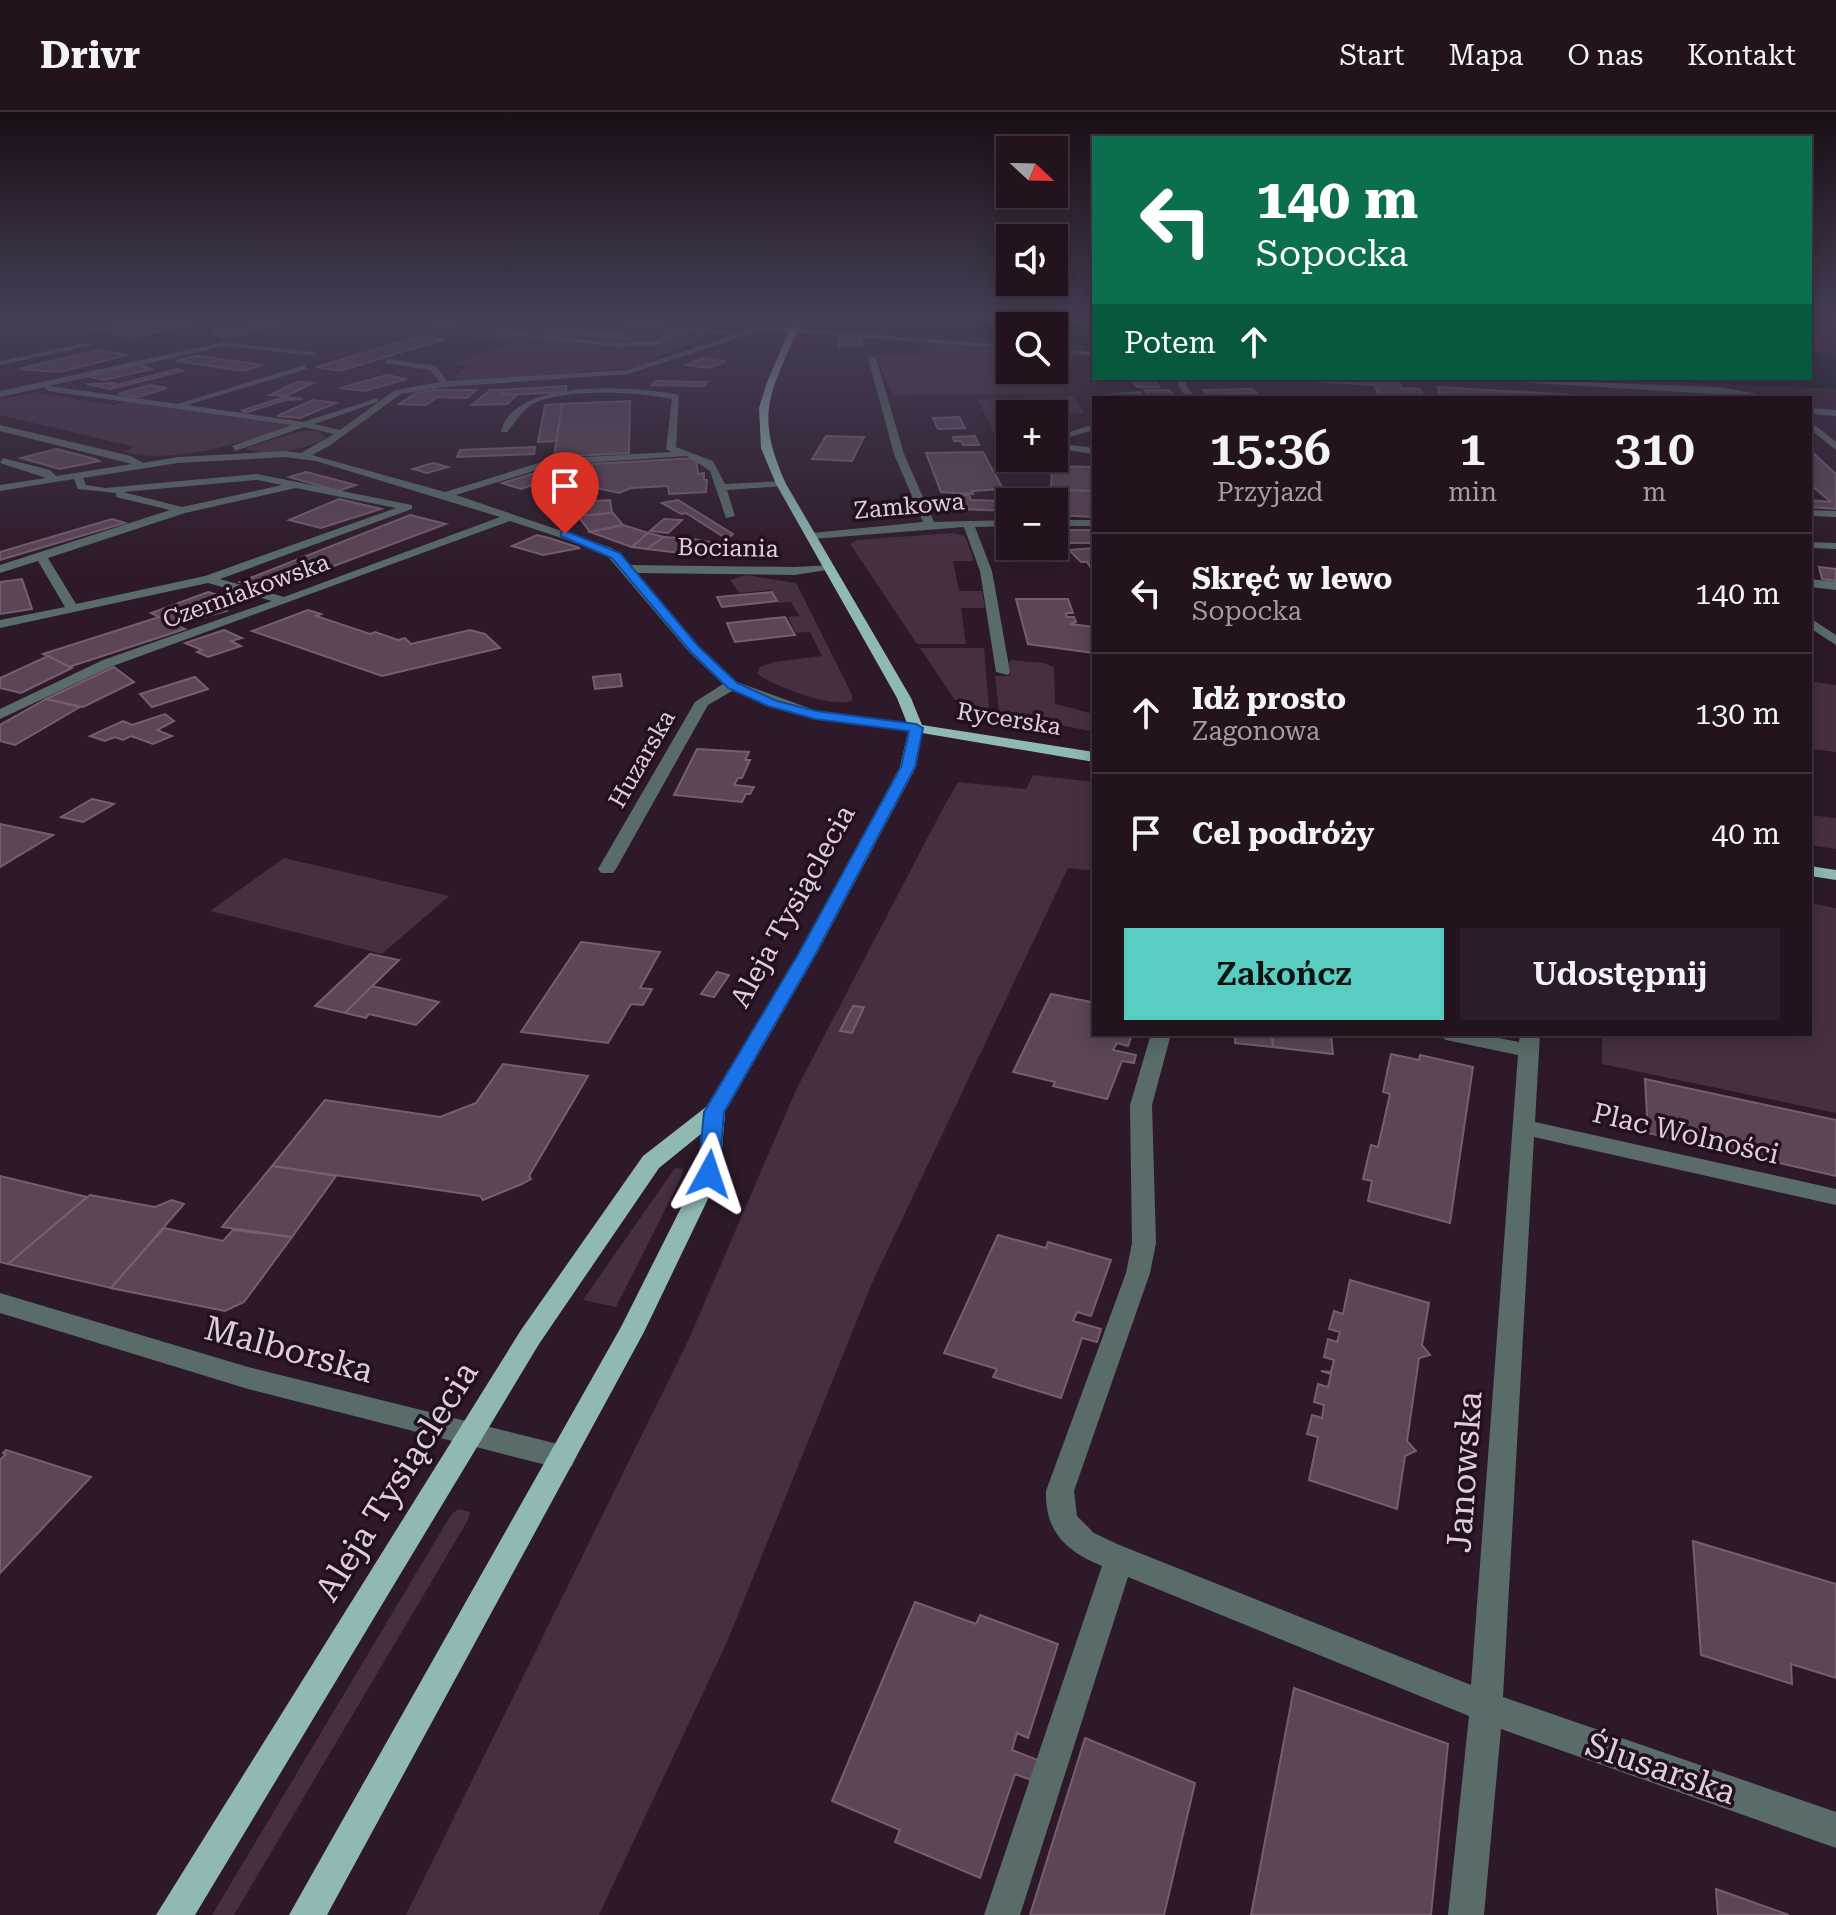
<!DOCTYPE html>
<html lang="pl">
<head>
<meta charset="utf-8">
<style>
	body { margin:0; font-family:"Roboto Serif",serif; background:#2a1c28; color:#f1f3f6; height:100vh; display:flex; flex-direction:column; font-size:30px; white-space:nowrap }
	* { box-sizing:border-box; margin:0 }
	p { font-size:26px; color:#a29ea4 }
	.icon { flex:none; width:44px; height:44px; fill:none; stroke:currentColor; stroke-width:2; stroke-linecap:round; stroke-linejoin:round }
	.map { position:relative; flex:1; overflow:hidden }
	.drawer { position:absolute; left:1092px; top:284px; width:720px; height:640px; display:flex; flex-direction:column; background:#22131f; border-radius:0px; box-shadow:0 4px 20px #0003,0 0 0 2px #3f323d }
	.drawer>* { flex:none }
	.top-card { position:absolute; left:1092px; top:24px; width:720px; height:244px; border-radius:0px; box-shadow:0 4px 20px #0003,0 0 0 2px #3f323d; background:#0b6e4f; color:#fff; overflow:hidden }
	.needle { width:52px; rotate:112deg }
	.buttons { position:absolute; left:996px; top:24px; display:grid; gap:16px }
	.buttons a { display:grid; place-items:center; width:72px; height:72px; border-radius:0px; background:#22131f; box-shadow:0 4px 20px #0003,0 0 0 2px #3f323d; font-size:40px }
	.pin { position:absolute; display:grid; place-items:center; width:68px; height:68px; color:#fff; margin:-82px -34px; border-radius:50% 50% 50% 0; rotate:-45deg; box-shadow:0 0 8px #0007 }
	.pin .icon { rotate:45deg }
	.me { position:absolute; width:88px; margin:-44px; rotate:5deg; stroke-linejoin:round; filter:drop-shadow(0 0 6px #0008) }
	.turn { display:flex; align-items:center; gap:28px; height:168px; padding:0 32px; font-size:36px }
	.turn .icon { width:104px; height:104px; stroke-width:2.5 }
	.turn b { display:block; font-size:56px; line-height:68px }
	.then { display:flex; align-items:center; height:76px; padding:0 32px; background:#0003; gap:16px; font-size:30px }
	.eta { display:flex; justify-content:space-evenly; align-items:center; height:136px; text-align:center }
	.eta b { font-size:48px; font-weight:600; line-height:56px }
	.action { display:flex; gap:16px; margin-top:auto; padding:16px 32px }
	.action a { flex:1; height:92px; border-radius:0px; background:#57cec1; color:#111; font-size:32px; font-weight:600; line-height:92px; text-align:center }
	.action a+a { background:#2a1c28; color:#f1f3f6 }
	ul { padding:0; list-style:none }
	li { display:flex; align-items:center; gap:24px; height:120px; padding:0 32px; border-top:2px solid #3f323d }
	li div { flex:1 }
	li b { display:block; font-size:30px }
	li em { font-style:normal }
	header { display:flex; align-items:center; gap:48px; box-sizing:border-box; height:112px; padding:0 40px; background:#22131f; border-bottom:2px solid #3f323d }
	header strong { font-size:38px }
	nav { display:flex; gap:44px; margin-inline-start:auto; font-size:28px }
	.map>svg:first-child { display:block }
</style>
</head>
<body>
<header>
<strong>Drivr</strong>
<nav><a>Start</a><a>Mapa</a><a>O nas</a><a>Kontakt</a></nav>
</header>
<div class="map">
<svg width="1836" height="1803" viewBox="0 0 1836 1803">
	<rect width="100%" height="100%" fill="#2d1929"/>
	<g fill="#462f41">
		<path d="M316,207H732L695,231L649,249L654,250L633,256L462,269L452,264L470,255L452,252L514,231Z"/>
		<path d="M933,232L1010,238V258H1054V242L1074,244L1070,260L1066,261L1067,268L1060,269L1065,282L893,283L875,242H920Z"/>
		<path d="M33,280L113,293L125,290L294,313C238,332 181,352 123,340L135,335L0,303V288Z"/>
		<path d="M1073,284L1084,301L1058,302L1068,320H1054V302H1010V321L994,322L978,287Z"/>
		<path d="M302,319H318L326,326C307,337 265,346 245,336Z"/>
		<path d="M953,421L965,424L974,449H953L959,479H982L985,496H961L966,532H917L850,432L857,428Z"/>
		<path d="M746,463L796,471L852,583V589C829,596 777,575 757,562L760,555L774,550L822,544L810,520L796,521L788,505L799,504L791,490L778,491L771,478L739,481L730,468Z"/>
		<path d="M920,536H984L989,597L955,588Z"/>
		<path d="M1012,548L1044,551L1054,555L1055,592L1094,602V620L999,600L995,564H1010L1009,550Z"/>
		<path d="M1810,569L1836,573V640L1810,637Z"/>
		<path d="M1033,663L1094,670V759L1068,756L872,1171L727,1530L599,1803H406L688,1229L796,978L941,700L958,670L1026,677Z"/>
		<path d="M1810,703L1836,706V737L1810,733Z"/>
		<path d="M284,746L449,784L382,842L210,799Z"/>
		<path d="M1810,791L1836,796V1001L1602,952V922H1810Z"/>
		<path d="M675,1056L683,1057L681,1066L616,1195L583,1188Z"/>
		<path d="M458,1397L470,1400L468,1408L234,1803H212L451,1403Z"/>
	</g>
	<g fill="#00100e">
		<path d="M733,207H1026L1094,213V235L1054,232V214H1010V228Z"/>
		<path d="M1810,241L1836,242V277L1599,266H1810Z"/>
	</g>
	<g fill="#5b4556" stroke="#765e71" stroke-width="2">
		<path d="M137,207L159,210L218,207L132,226L91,217Z"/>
		<path d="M273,207L302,208L227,225L210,221Z"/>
		<path d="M552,217L636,224L630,227L544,220Z"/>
		<path d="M422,224L445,227L340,259L316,255Z"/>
		<path d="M839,225H861L862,233L839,234Z"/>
		<path d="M98,238L128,243L59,260L19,257Z"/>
		<path d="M195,244H199L263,253L244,259L176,249Z"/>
		<path d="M703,246L717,248L726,249L709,256L686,253Z"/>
		<path d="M138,252L152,257L104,268L87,264Z"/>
		<path d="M178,257L183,259L110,277L86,272L116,271L110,272L112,274Z"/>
		<path d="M387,263L407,267L365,279L340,276Z"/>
		<path d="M1131,266H1153L1159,275H1137Z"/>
		<path d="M1309,266H1370L1374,273L1313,269Z"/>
		<path d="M1370,266L1402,267L1397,268L1401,276L1420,277L1423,284L1379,283Z"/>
		<path d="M656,269L707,270L704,274L652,273Z"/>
		<path d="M297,270L313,271L286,284L270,283Z"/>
		<path d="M149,273L167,276L138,285L118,282Z"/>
		<path d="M566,274V280L501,283V278Z"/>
		<path d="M1438,275L1574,283L1575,286L1440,284Z"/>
		<path d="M1252,277L1256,281L1207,282L1204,278Z"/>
		<path d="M434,278H476L467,286L438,285L426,293L399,292L416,281Z"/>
		<path d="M490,278H501V283L518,282L507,292L472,293Z"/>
		<path d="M1145,278H1169L1175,286H1150Z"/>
		<path d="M284,285L303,287L285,288L248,300L241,299Z"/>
		<path d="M313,288L336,291L300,306L277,304Z"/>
		<path d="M630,289L629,341L554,345L562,292Z"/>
		<path d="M562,292L556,329L538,330L545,293Z"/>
		<path d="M959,305L965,316L938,317L933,306Z"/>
		<path d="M826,324L864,325L852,349L812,347Z"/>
		<path d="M975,324L979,333H963L961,329H954L953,325Z"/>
		<path d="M535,335L534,342L457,345L460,338Z"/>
		<path d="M56,337L95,347L99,349L60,357L21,346Z"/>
		<path d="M1810,338L1836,362V397L1810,395V388L1831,390L1810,372Z"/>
		<path d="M983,340L1003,377L972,379L973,382L941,380L926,341Z"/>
		<path d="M696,346L698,362L704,361V368H707L706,380L669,382L668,374L631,376L619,381L596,376L592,352Z"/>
		<path d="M433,351L448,355L427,361L413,357Z"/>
		<path d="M1052,354L1094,355V379L1051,378Z"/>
		<path d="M547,357L574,365L559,370L532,362Z"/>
		<path d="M306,360L356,373L338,379L289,365Z"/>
		<path d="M532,362L551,367L521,377L502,371Z"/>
		<path d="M594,364L596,376L578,381L570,378L577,376L570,373Z"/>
		<path d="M1052,378L1094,379V405L1054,403Z"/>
		<path d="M957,383H969L971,388L1051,390H1010V399L958,397L960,388Z"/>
		<path d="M339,387L381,397L321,416L289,408Z"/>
		<path d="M610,388L612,401L578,404L576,390Z"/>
		<path d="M678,388L733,422L727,427L686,401L681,402L662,391Z"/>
		<path d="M613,401L623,413L590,420L578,404Z"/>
		<path d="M410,403L446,412L270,478L240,470Z"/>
		<path d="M112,407L125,411L0,448V440Z"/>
		<path d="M664,407L682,408L668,421L650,419Z"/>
		<path d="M623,413L648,421L632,435L590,420Z"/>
		<path d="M1054,418H1094V431H1062L1054,422Z"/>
		<path d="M648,421L664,425L647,437L632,435Z"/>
		<path d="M537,423L549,426L580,436L543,443L512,434Z"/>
		<path d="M664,425L693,427L725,433L715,445L647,437Z"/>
		<path d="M1094,436V444H1091L1094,461L1087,450H1081L1069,438Z"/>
		<path d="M1819,455L1836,457V469L1822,467Z"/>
		<path d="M22,467L32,497L0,502V470Z"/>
		<path d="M208,480L239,489L219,497L226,499L176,513L151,501Z"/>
		<path d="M772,480L777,489L722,495L717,485Z"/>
		<path d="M1016,487H1068L1073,501H1066L1067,505H1074L1076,510L1070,512L1094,515V541L1028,532Z"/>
		<path d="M308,498L321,502L316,504L370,522L375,520L398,528L405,526L411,532L470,518L485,522L500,536L382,564L252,519Z"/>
		<path d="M159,505L185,517L69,555L43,542Z"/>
		<path d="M785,505L795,523L735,530L727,511Z"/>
		<path d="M224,518L242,526L231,529L241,534L208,545L197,540L202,538L185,531Z"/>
		<path d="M48,544L72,556L21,581L0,576V566Z"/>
		<path d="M114,555L134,570L83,595L46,587Z"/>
		<path d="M620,562L622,574L595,577L593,565Z"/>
		<path d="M195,565L208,577L152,595L140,582Z"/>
		<path d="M46,587L80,595L15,633L0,629V613Z"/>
		<path d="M165,602L174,609L157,618L172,624L153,632L131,624L123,628L115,625L105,629L90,624L123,609L132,613Z"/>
		<path d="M697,637L749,640L745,648H750L742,666H738L734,673L754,675L750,682H746L742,690L674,683Z"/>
		<path d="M92,687L114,692L83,710L61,705Z"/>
		<path d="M0,712L53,723L0,755Z"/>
		<path d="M581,830L660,840L640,876L652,877L643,893L631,892L608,931L521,920Z"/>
		<path d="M370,842L399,848L345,901L315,894Z"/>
		<path d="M717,860L729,863L714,885L701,882Z"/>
		<path d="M372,874L439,890L416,913L369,902L366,906L345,901Z"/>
		<path d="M1051,882L1091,890L1094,887V922H1132L1128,934L1117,931L1113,938L1136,943L1134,951L1122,949L1107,987L1053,974L1055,970L1013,960Z"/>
		<path d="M853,894L864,895L852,921L840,919Z"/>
		<path d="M1235,922H1272L1273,935L1235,931Z"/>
		<path d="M1272,922H1331L1333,942L1273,935Z"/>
		<path d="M1391,942L1419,948L1420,943L1473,955L1450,1111L1368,1089L1372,1069L1363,1067L1371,1033L1378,1035L1390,982L1383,980Z"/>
		<path d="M503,952L588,964L529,1064L531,1067L522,1072L483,1088L480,1084L272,1054L325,988L440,1005L476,991Z"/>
		<path d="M1645,967L1836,1008V1064L1648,1021Z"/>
		<path d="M272,1054L336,1064L292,1125L222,1115Z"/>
		<path d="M0,1064L87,1085L8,1152L0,1150Z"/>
		<path d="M90,1083L155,1095L172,1088L184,1092L111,1176L8,1152Z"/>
		<path d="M164,1116L223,1129L233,1118L292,1125L244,1190L225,1199L111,1176Z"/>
		<path d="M998,1123L1046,1136L1048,1130L1111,1148L1091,1204L1077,1200L1073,1209L1101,1217L1097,1230L1082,1226L1061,1286L993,1265L997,1257L944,1241Z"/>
		<path d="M1350,1168L1429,1191L1422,1233L1430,1243L1419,1246L1407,1329L1416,1339L1405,1344L1397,1397L1309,1368L1318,1325L1307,1322L1312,1303L1322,1306L1324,1293L1314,1290L1318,1272L1328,1275L1331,1262L1321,1259L1331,1260L1334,1248L1324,1245L1328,1227L1337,1230L1340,1220L1329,1217L1334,1199L1343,1202Z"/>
		<path d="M6,1338L91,1365L0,1461V1348L6,1342L3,1341Z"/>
		<path d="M1693,1429L1836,1472V1566L1791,1552L1792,1572L1701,1543Z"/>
		<path d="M915,1490L976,1512L980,1503L1058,1532L1028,1626L1017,1621L1012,1638L1038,1648L1031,1668L1015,1662L980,1766L895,1730L900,1718L832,1689Z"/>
		<path d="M1294,1576L1448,1632L1431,1803H1251Z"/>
		<path d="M1085,1626L1195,1671L1164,1803H1030Z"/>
		<path d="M1716,1777L1789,1803H1718Z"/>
	</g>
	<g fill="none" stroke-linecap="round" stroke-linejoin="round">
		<g fill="#596c6a" fill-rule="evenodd">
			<path d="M554,207L733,219L736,222L763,214L1010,233V237L764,218L628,262L445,275L401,282L329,334L312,343L445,380L552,347L671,340L666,337L672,287C638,280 564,276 533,292C522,298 515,311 507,320H501C512,265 637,274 679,283L676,335L713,349L725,372L781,369L785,370V374L727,378L735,404L726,406L710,359L687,344L553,353L456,383L612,436L628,453L795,455L833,453V457L795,463L634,461L699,534L737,570L817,599L916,612L921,613V619L815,607L732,579L708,593L616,757L613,761H601L598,757L695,590L723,572L689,540L604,440L510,409L113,554L0,607V597L103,548L272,489L208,471L0,516V508L65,495L38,449L0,461V453L170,398L116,385V381L78,377L74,367L0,379V373L46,366L0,351L3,346L50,358L56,364L132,352L0,319V313L131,344L143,351L178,345L285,339L301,341L334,322L304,315L235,339L232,334L292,313L48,279L45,275L0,285V279L225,230L313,240L316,244L225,234L49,274L178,292L304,253L307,257L187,293L303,310L378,286V290L314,312L340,318L395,278L440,270L430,258L385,251L388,247L436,254L447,269L627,258L734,223L686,219L657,233L618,235L430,214L434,212L618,231L655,229L676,219ZM285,345L316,349L500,405L284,485L220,467L412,397V393L257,362L105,376L86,373L83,366L178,351ZM257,368L282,373L182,395L123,380ZM296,376L396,396L205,464L76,492L48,446L185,401Z"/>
			<path d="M90,230V234L0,253V249Z"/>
			<path d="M1054,237L1094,240V244L1054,241Z"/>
			<path d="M872,244L876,246L904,342L934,410L1010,408V414L975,415L992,459L1010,560L1008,563L996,560L980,459L964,415L812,427L806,424L812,421L923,410L894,342L868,246Z"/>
			<path d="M1179,266H1187L1186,274L1196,286H1187L1178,274Z"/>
			<path d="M1479,266L1718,275L1780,286L1483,268Z"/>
			<path d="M1140,279L1146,286H1094L1093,283Z"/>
			<path d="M1810,296L1836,298V304L1810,302Z"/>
			<path d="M1810,309L1836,330V338L1810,317Z"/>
			<path d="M1094,312V318L1066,326L1071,333L1094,336V342L1065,338L1055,325Z"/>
			<path d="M1810,398L1836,399V405L1810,404Z"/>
			<rect x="1054" y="408" width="40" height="6"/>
			<path d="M1810,430L1836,431V437L1810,436Z"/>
			<path d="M1810,467L1836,470V478L1810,475Z"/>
			<path d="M1810,506L1836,523V533L1810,516Z"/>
			<path d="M1151,922H1171L1152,993L1156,1131L1150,1161L1074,1379L1077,1404L1094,1421L1117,1432L1471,1573L1518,943L1446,928L1436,922H1479L1519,930L1520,922H1540L1535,1010L1836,1077V1093L1534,1025L1503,1585L1836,1700V1736L1501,1617L1484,1803H1448L1469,1604L1128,1465L1020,1803H984L1102,1454C1066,1439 1045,1420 1046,1379L1126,1161L1132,1131L1130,993Z"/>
			<path d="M0,1181L248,1255L562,1333L572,1336L576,1345L572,1354L562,1357L248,1277L0,1201Z"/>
		</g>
		<g fill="#90b9b3" fill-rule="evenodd">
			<path d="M793,217L797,219C769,284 755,303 786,372L911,586L922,613L1094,640V650L922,621L916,655L817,841L725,1000L720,1062L644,1220L327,1803H289L621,1215L698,1062L701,1022L659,1056L539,1232L195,1803H156L521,1218L643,1044L706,995L799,841L900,655L909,616L897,586L776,372L761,336L759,296L767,270L789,219Z"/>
			<path d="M1810,754L1836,758V768L1810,764Z"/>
		</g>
		<path stroke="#90b9b3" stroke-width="8" d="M793,219L798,207"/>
	</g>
	<linearGradient id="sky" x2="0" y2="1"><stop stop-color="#190e17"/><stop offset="0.45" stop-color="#463e54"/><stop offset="1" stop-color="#463e54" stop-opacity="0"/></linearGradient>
	<rect width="1836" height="460" fill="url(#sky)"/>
	<path fill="#1a73e8" stroke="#114b97" stroke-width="2" d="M561,420H568L620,441L698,534L737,571L777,589L816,599L916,612L923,616L915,655L816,841L724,1000L719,1062L716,1067H701L698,1062L704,1000L799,841L901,655L909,619L815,607L768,594L728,576L690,539L612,446L561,424Z"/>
	<g text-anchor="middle" stroke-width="7" stroke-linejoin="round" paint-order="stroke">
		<g font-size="24" fill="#dccfd9" stroke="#23101f">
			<text transform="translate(909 394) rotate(-5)" y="8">Zamkowa</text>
			<text transform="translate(728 436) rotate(1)" y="8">Bociania</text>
			<text transform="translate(246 479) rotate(-20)" y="8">Czerniakowska</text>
			<text transform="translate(1009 607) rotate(9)" y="8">Rycerska</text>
			<text transform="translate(642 647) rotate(-60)" y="8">Huzarska</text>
		</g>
		<g font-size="28" fill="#dccfd9" stroke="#23101f">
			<text transform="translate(792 794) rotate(-61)" y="10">Aleja Tysiąclecia</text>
			<text transform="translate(1686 1021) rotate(13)" y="10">Plac Wolności</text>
		</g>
		<g font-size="34" fill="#dccfd9" stroke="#23101f">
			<text transform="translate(289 1237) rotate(15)" y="12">Malborska</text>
			<text transform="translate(1464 1360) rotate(-86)" y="12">Janowska</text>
			<text transform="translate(396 1369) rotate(-58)" y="12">Aleja Tysiąclecia</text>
			<text transform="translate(1661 1656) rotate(19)" y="12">Ślusarska</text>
		</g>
	</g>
</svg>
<div class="buttons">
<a><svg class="needle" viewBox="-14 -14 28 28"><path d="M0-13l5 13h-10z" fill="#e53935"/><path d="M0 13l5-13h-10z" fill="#a29ea4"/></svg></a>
<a><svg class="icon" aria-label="sound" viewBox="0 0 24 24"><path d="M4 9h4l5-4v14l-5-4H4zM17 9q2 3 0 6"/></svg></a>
<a><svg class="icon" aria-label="search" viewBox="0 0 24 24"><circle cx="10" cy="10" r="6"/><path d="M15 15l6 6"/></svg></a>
<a>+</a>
<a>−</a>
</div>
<div class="pin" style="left:565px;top:422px;background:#d93025"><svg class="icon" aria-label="arrive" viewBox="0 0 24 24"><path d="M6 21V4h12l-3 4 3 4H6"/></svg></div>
<svg class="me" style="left:709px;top:1062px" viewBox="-20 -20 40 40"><path d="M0-17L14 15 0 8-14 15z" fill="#1a73e8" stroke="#fff" stroke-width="4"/></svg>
<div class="top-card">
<div class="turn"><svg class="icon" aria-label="left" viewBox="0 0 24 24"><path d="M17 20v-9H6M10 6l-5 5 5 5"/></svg><div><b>140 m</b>Sopocka</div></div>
<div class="then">Potem<svg class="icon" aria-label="ahead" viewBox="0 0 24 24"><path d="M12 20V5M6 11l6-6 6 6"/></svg></div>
</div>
<section class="drawer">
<div class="eta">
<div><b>15:36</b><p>Przyjazd</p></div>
<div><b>1</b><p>min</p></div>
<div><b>310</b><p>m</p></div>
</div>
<ul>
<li><svg class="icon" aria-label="left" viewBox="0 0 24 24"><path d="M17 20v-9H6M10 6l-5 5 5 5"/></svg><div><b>Skręć w lewo</b><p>Sopocka</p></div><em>140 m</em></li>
<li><svg class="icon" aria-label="ahead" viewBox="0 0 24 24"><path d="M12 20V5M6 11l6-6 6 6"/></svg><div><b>Idź prosto</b><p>Zagonowa</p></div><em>130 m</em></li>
<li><svg class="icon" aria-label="arrive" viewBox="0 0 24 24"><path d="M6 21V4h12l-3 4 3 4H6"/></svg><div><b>Cel podróży</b></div><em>40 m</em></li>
</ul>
<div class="action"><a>Zakończ</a><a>Udostępnij</a></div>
</section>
</div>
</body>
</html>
